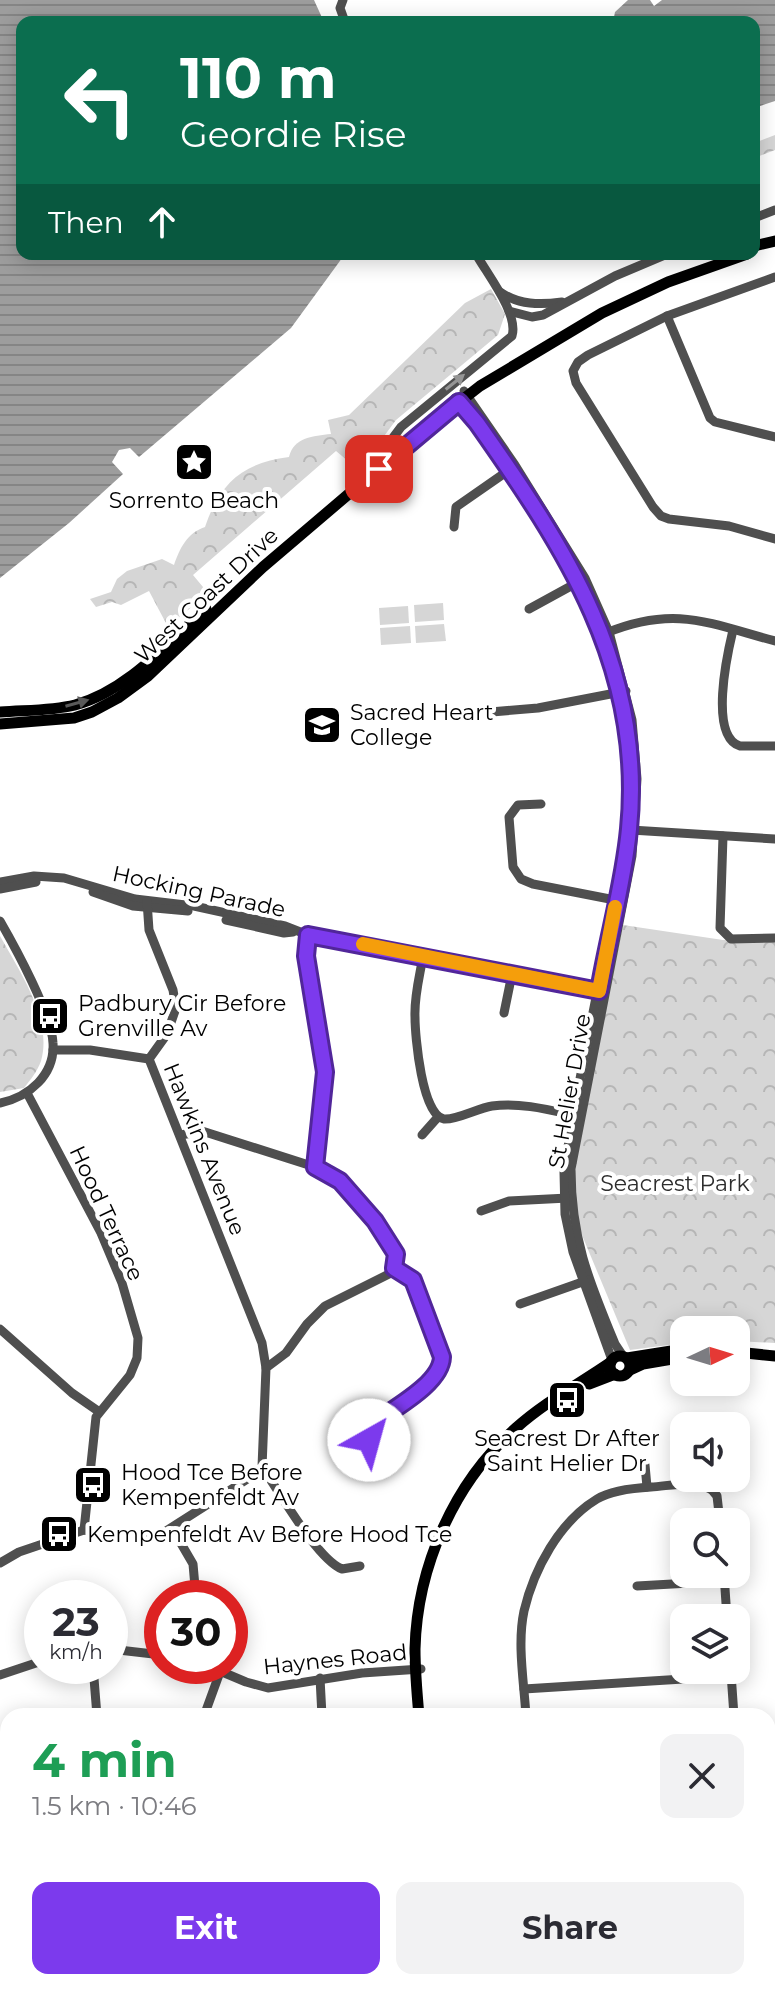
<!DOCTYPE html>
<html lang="en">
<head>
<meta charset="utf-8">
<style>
	body { margin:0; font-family:Montserrat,sans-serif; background:#f2f2f3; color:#2b2b33; height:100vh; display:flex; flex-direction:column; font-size:30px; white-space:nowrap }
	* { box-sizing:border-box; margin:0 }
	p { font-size:26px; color:#7c7c81 }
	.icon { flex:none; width:44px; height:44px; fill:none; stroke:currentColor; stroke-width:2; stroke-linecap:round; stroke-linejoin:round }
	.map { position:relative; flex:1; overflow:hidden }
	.side { position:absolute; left:0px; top:1708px; width:776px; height:282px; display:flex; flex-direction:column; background:#fff; border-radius:24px 24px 0 0; box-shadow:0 4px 20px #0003 }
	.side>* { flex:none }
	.top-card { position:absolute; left:16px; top:16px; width:744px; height:244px; border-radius:16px; box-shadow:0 4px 20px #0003; background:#0b6e4f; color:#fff; overflow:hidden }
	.needle { width:52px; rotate:86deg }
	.buttons { position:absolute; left:670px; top:1316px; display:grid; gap:16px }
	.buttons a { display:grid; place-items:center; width:80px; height:80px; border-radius:16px; background:#fff; box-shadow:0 4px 20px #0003; font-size:40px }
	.speed { position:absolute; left:24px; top:1580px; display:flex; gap:16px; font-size:40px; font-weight:700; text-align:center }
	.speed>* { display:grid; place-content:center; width:104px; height:104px; border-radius:50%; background:#fff; box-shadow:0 4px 20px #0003; line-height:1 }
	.speed small { font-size:20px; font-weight:400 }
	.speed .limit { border:12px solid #d22; background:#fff; color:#111 }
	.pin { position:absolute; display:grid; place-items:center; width:68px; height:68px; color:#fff; margin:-34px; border-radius:16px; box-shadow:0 4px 12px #0006 }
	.me { position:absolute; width:88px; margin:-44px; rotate:38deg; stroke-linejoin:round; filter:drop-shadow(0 0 6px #0008) }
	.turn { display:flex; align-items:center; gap:28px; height:168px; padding:0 32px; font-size:36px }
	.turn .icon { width:104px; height:104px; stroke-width:2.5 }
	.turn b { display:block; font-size:56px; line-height:68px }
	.then { display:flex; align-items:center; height:76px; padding:0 32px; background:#0003; gap:16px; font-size:30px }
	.round { display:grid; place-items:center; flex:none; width:84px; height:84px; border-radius:16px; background:#f2f2f3 }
	.overview { display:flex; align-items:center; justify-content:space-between; height:136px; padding:0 32px }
	h1 { font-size:48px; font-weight:700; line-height:60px; color:#1e9e55 }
	.cta { display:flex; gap:16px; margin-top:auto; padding:16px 32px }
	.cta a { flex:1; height:92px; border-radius:16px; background:#7c3aed; color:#fff; font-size:32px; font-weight:700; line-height:92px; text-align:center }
	.cta a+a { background:#f2f2f3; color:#2b2b33 }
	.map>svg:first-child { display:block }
</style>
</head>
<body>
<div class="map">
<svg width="775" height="1989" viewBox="0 0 775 1989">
	<defs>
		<pattern id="park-crowns" width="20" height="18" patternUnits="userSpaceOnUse" patternTransform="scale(2)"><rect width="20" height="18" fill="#d6d6d6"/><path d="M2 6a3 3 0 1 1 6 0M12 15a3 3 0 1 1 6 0" fill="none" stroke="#b6b6b6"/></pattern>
		<pattern id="water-rules" width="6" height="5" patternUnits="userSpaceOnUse" patternTransform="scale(2)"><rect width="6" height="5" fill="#9d9d9d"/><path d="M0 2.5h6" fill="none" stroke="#858585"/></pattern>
	</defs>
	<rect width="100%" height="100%" fill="#fff"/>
	<g fill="#d6d6d6">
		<path d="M443,603L444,620L415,622L414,605Z"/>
		<path d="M408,606L409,623L380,625L379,608Z"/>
		<path d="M444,624L446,641L416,643L415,626Z"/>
		<path d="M410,626L411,643L381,645L380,628Z"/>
	</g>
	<g fill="url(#park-crowns)">
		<path d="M775,135V150L754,158V143Z"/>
		<path d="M491,289L505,314L498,335L396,420L373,451L354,466L336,451L193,575L208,593L168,627L149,591L121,605L112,602L96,607L90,599L111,592L117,579L127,571L162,559L174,565C180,548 187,533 205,527C220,483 242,463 289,457C294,437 313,436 331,434L328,420L349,415L465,303Z"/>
		<path d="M623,925L723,940L775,942V1343L736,1341V1330H684V1343L630,1350L579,1228L573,1189L579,1137Z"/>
		<path d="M0,936C19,970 53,1020 41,1061C37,1072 31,1079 24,1088L0,1092Z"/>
		<path d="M0,1935H8V1982H99V1989H0Z"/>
	</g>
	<g fill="url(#water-rules)">
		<path d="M0,0H314L324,22H22V254H345L291,328L139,457L130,448L119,450L112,462L123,474L69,523L0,578Z"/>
		<path d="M628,0H650L654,6L662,0H775V101L754,108V22H613L615,12Z"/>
	</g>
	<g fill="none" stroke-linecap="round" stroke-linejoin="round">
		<g stroke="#4f4f4f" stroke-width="9">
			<path d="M343,0L340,8L345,22"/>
			<path d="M754,218L775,210"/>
			<path d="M775,277L667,316L588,355L578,362L573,371L576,383L653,507L661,516L669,519L729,526L775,539"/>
			<path d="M500,292C519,305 540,305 562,302"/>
			<path d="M509,311L532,317L543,315L615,276L667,254"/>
			<path d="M667,316L710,418L715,422L775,437"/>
			<path d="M464,391L515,465L585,578L609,632L632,720L637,779L632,856L571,1169C571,1239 589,1281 615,1344L623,1356"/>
			<path d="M455,398C477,421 492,447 510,473C555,538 596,603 617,681"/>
			<path d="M387,455L386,447L401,427L512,336C519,314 487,274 476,254"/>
			<path d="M454,527L456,507L512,468"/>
			<path d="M529,609L582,580"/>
			<path d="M733,630C727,655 709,736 740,746H775"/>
			<path d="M606,633C675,605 708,623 775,641"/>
			<path d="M623,707L630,771V812"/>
			<path d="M456,715L538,708L626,691"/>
			<path d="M541,804L518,805L509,817L513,867L521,879L533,884L620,901"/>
			<path d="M631,830L775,839"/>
			<path d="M723,836L720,928L731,939L775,938"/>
			<path d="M0,882L34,876L64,878L135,899L194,906L285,926L308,935L601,992"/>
			<path d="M0,889L36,882"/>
			<path d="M93,892L133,906L188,911"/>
			<path d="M147,901L149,930L173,990L176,1008L167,1034L149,1059L262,1343L266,1368"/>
			<path d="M226,920L284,933L293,932"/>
			<path d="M0,921C15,947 52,1015 53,1043C55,1075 29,1097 0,1103"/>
			<path d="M423,956C420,975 414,996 415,1017C415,1036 422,1116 444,1119C457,1120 478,1108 492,1106C520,1102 550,1110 577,1116"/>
			<path d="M504,1013L512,974"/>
			<path d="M53,1050H90L149,1059"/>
			<path d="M27,1093L101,1233L122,1283L138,1338L137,1358L130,1375L96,1417L84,1530"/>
			<path d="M181,1135L202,1131L315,1167"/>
			<path d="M422,1135L438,1117"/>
			<path d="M481,1211L509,1201L568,1198"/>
			<path d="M520,1304L588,1280"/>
			<path d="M0,1329L72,1393L98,1411"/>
			<path d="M612,1360L573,1252L565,1214L564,1172L574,1109L629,830"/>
			<path d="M381,1462L369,1440L370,1426C395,1407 428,1393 442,1363L413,1280L394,1268"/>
			<path d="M645,1465L647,1487"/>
			<path d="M262,1467C279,1491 317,1559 342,1569L360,1566"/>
			<path d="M713,1478L712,1490L717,1496L720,1522"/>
			<path d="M172,1528L193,1564L196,1598"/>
			<path d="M0,1563L19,1552L84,1530L131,1539L155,1538L249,1478L262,1467L266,1368L286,1353L307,1324L325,1306L389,1274L396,1264V1254L375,1221L340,1181L315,1167L325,1072L306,956L308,935"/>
			<path d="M724,1574L727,1618"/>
			<path d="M637,1586L725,1581"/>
			<path d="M110,1649L162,1655"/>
			<path d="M93,1666L97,1716"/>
			<path d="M208,1666L246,1682L268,1688L362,1673L421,1669"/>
			<path d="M731,1673L734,1716"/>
			<path d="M0,1675L42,1661"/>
			<path d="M320,1678L322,1716"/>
			<path d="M524,1689L731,1676"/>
			<path d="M204,1716L220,1672"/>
			<path d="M526,1716C524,1682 517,1644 524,1611C534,1569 559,1522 597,1499C612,1490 634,1488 651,1487C670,1486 695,1479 712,1490"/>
			<path d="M768,1925H775"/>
			<path d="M0,1926L8,1925"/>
			<path d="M114,1982L115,1989"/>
			<path d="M752,1982L753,1989"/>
			<path d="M530,1989L531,1982"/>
		</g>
		<g stroke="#000" stroke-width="11">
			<path d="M754,246L775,241"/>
			<path d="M0,712C25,710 51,711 75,705C127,691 167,644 206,609"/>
			<path d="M0,724L74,718L92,712L118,698L148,676L263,567L425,429L480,386L602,313L668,282L747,254"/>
			<path d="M736,1352L775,1356"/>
			<circle cx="620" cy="1366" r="10"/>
			<path d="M627,1358L684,1349"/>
			<path d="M630,1370L643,1364L684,1357"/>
			<path d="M589,1384L615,1374"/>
			<path d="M419,1716C417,1694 415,1671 415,1649C417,1567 454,1482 516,1428C545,1402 579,1384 611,1362"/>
			<path d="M422,1989L425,1982"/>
		</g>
	</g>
	<defs><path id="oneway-solid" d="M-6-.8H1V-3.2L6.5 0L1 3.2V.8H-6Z" transform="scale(2)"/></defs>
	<use fill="#959595" href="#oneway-solid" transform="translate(455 382) rotate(-39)"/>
	<use fill="#595959" href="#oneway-solid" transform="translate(77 703) rotate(-16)"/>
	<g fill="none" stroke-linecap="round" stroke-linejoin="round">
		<g stroke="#51269a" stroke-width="20">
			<path id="route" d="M369,1440L370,1426C390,1410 441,1385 442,1357L413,1280L394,1268L396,1254L375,1221L340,1181L315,1167L325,1072L306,956L308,935L599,991C608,937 624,883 629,829C645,668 565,548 477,423L459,402L379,469"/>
		</g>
		<use href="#route" stroke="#7c3aed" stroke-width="14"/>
		<path stroke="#f59e0b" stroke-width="14" d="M363,944L599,991L615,907"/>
	</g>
	<defs>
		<g id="sight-square" transform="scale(2)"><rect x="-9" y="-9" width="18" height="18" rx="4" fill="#000" stroke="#fff"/><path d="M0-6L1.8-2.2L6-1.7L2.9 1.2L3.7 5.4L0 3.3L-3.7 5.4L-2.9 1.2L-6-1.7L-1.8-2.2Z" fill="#fff"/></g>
		<g id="school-square" transform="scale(2)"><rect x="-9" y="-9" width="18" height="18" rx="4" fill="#000" stroke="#fff"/><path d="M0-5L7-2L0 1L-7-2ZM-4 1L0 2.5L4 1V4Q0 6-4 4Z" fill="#fff"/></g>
		<g id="bus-square" transform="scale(2)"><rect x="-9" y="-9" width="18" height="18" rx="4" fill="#000" stroke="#fff"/><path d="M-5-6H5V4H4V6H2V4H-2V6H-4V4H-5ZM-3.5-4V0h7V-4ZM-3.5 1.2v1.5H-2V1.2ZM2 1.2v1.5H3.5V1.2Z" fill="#fff"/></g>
	</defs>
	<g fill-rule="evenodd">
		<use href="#sight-square" x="194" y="462"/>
		<use href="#school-square" x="322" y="725"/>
		<use href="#bus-square" x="50" y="1016"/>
		<use href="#bus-square" x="567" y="1400"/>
		<use href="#bus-square" x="93" y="1485"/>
		<use href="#bus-square" x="59" y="1534"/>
	</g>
	<g text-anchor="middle" stroke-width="8" stroke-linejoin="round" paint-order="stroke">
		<g font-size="22" fill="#000" stroke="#fff" text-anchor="start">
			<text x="194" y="508" text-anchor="middle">Sorrento Beach</text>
			<text x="350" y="720">Sacred Heart<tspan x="350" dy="25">College</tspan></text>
			<text x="78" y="1011">Padbury Cir Before<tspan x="78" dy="25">Grenville Av</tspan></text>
			<text x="567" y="1446" text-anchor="middle">Seacrest Dr After<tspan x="567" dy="25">Saint Helier Dr</tspan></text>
			<text x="121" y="1480">Hood Tce Before<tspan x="121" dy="25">Kempenfeldt Av</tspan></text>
			<text x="87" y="1542">Kempenfeldt Av Before Hood Tce</text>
		</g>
		<g font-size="22" fill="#000" stroke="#fff">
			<text transform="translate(206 595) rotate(-43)" y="8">West Coast Drive</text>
			<text transform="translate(199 891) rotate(12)" y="8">Hocking Parade</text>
			<text transform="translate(569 1091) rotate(-80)" y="8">St Helier Drive</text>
			<text transform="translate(205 1149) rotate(68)" y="8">Hawkins Avenue</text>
			<text transform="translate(107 1213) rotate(65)" y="8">Hood Terrace</text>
			<text transform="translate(335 1659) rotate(-6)" y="8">Haynes Road</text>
		</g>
		<g font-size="22" fill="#2d2d2d" stroke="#fff">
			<text x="675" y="1191">Seacrest Park</text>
		</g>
	</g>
</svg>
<div class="buttons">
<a><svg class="needle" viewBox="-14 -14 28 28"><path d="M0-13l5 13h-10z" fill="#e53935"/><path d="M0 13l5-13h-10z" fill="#7c7c81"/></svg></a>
<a><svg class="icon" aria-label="sound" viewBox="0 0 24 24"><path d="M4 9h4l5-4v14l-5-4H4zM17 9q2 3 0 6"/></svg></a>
<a><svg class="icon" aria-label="search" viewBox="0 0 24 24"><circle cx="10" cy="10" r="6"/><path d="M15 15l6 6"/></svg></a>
<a><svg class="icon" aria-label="layers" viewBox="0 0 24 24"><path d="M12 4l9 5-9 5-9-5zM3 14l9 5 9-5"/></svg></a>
</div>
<div class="speed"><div>23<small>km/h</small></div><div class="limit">30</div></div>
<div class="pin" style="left:379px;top:469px;background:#d93025"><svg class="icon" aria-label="arrive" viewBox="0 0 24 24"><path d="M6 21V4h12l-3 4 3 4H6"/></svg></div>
<svg class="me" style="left:369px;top:1440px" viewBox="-20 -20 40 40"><circle r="19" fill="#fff"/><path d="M0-13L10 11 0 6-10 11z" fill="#7c3aed"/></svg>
<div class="top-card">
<div class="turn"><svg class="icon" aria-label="left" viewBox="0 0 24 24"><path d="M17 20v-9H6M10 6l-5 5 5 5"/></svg><div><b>110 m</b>Geordie Rise</div></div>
<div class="then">Then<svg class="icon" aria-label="ahead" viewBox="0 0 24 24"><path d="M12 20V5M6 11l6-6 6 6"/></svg></div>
</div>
<section class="side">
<div class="overview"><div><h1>4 min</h1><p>1.5 km · 10:46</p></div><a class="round"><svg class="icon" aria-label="close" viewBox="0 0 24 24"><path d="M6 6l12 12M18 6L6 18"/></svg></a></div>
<div class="cta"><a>Exit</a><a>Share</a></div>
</section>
</div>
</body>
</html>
